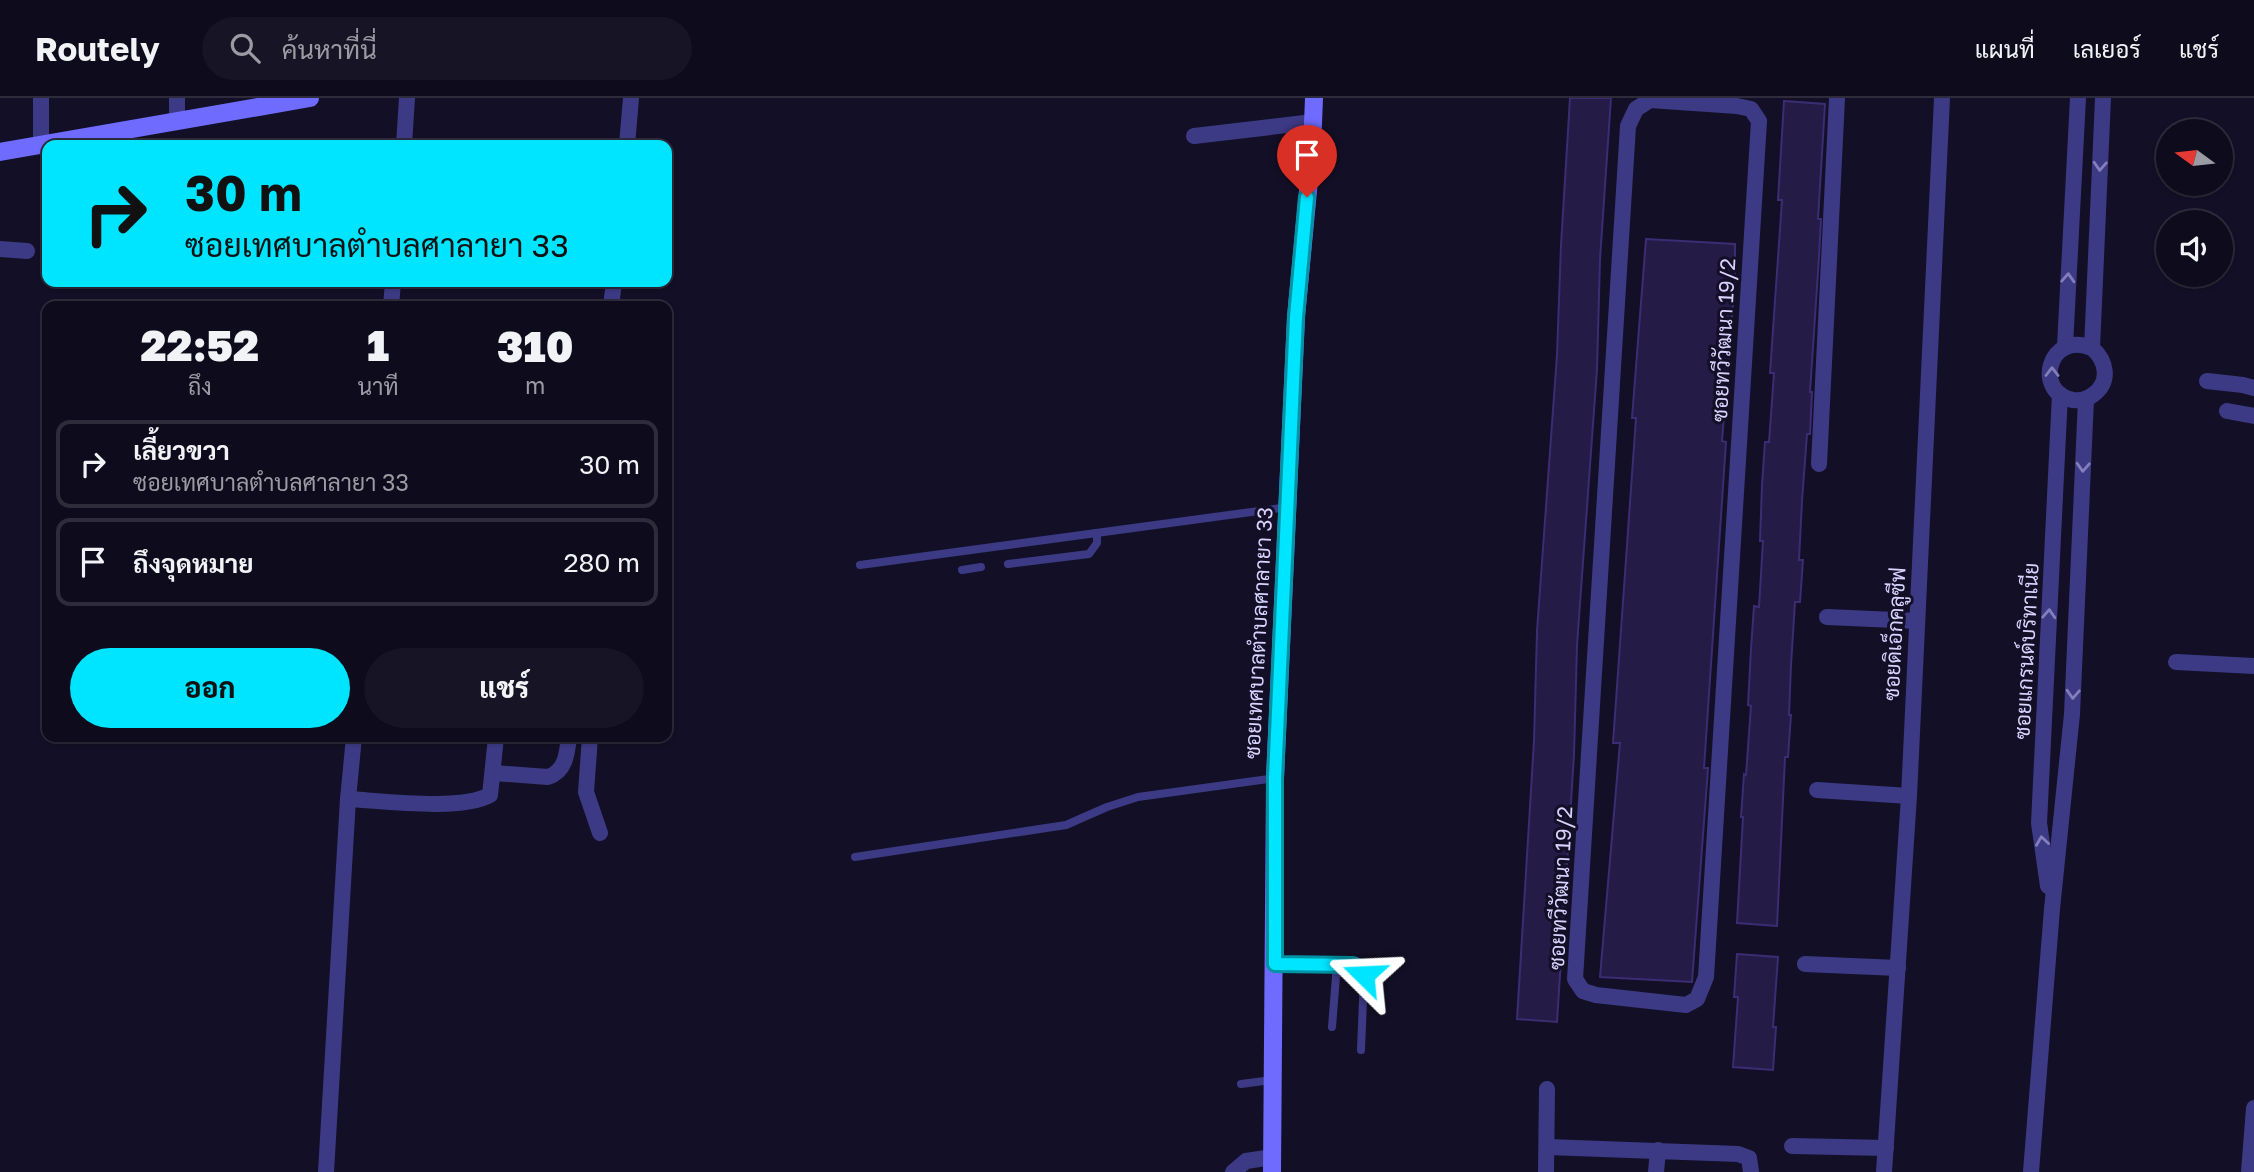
<!DOCTYPE html>
<html lang="th">
<head>
<meta charset="utf-8">
<style>
	body { margin:0; font-family:"Golos Text",Sarabun,sans-serif; background:#171425; color:#f1f3f6; height:100vh; display:flex; flex-direction:column; font-size:26px; white-space:nowrap }
	* { box-sizing:border-box; margin:0 }
	p { font-size:23px; color:#9b9ba3 }
	.icon { flex:none; width:38px; height:38px; fill:none; stroke:currentColor; stroke-width:2; stroke-linecap:round; stroke-linejoin:round }
	.map { position:relative; flex:1; overflow:hidden }
	.side { position:absolute; left:42px; top:203px; width:630px; height:441px; display:flex; flex-direction:column; background:#0e0b1c; border-radius:14px; box-shadow:0 2px 5px #0004,0 0 0 2px #2e2b3b }
	.side>* { flex:none }
	.top-card { position:absolute; left:42px; top:42px; width:630px; height:147px; border-radius:14px; box-shadow:0 2px 5px #0004,0 0 0 2px #2e2b3b; background:#00e5ff; color:#111; overflow:hidden }
	.needle { width:46px; rotate:285deg }
	.controls { position:absolute; left:2156px; top:21px; display:grid; gap:14px }
	.controls a { display:grid; place-items:center; width:77px; height:77px; border-radius:50%; background:#0e0b1c; box-shadow:0 2px 5px #0004,0 0 0 2px #2e2b3b; font-size:35px }
	.pin { position:absolute; display:grid; place-items:center; width:60px; height:60px; color:#fff; margin:-72px -30px; border-radius:50% 50% 50% 0; rotate:-45deg; box-shadow:0 0 7px #0007 }
	.pin .icon { rotate:45deg }
	.me { position:absolute; width:77px; margin:-38px; rotate:291deg; stroke-linejoin:round; filter:drop-shadow(0 0 5px #0008) }
	.turn { display:flex; align-items:center; gap:24px; height:147px; padding:0 28px; font-size:32px }
	.turn .icon { width:91px; height:91px; stroke-width:2.5 }
	.turn b { display:block; font-size:49px; line-height:60px }
	.eta { display:flex; justify-content:space-evenly; align-items:center; height:119px; text-align:center }
	.eta b { font-size:42px; font-weight:800; line-height:49px }
	.cta { display:flex; gap:14px; margin-top:auto; padding:14px 28px }
	.cta a { flex:1; height:80px; border-radius:42px; background:#00e5ff; color:#111; font-size:28px; font-weight:800; line-height:80px; text-align:center }
	.cta a+a { background:#171425; color:#f1f3f6 }
	ul { padding:0; list-style:none }
	li { display:flex; align-items:center; gap:21px; height:88px; margin:0 14px 10px; padding:0 14px; border:4px solid #2e2b3b; border-radius:14px }
	li div { flex:1 }
	li b { display:block; font-size:26px }
	li em { font-style:normal }
	header { display:flex; align-items:center; gap:42px; box-sizing:border-box; height:98px; padding:0 35px; background:#0e0b1c; border-bottom:2px solid #2e2b3b }
	header strong { font-size:33px }
	nav { display:flex; gap:38px; margin-inline-start:auto; font-size:24px }
	.search { width:490px; height:63px; background:#171425; display:flex; align-items:center; gap:18px; box-sizing:border-box; padding:0 24px; border-radius:38px; color:#9b9ba3; font-size:26px }
	.map>svg:first-child { display:block }
</style>
</head>
<body>
<header>
<strong>Routely</strong>
<div class="search"><svg class="icon" aria-label="search" viewBox="0 0 24 24"><circle cx="10" cy="10" r="6"/><path d="M15 15l6 6"/></svg>ค้นหาที่นี่</div>
<nav><a>แผนที่</a><a>เลเยอร์</a><a>แชร์</a></nav>
</header>
<div class="map">
<svg width="2254" height="1074" viewBox="0 0 2254 1074">
	<rect width="100%" height="100%" fill="#130f26"/>
	<g fill="#241b47" stroke="#3b2d73" stroke-width="2">
		<path d="M1570,0H1611L1600,161L1597,271L1577,547L1574,657L1557,924L1517,921L1534,643L1537,533L1557,257L1561,147Z"/>
		<path d="M1784,3L1825,6L1818,121H1821L1819,159L1810,294H1812L1810,336H1807L1802,403L1799,462H1803L1800,504H1795L1791,567L1789,617H1791L1788,659H1785L1777,828L1737,825L1743,719H1741L1744,676L1746,677L1751,608L1748,607L1751,551L1754,508L1759,509L1763,443H1760L1762,387L1765,344H1769L1774,275H1770L1782,102H1778Z"/>
		<path d="M1646,141L1735,146V182L1722,343L1726,344L1704,670H1708L1692,884L1600,879L1620,645H1613L1636,320H1632Z"/>
		<path d="M1737,856L1778,859L1773,929H1776L1773,972L1733,969L1738,899H1734Z"/>
	</g>
	<g fill="none" stroke-linecap="round" stroke-linejoin="round">
		<g stroke="#3d3a85" stroke-width="8">
			<path d="M1008,466L1089,456L1097,445V435"/>
			<path d="M860,467L1288,409"/>
			<path d="M962,472L981,469"/>
			<path d="M855,759L1066,727L1107,709L1138,699L1275,680"/>
			<path d="M1275,866C1292,866 1343,862 1357,868C1361,871 1361,872 1364,877L1361,952"/>
			<path d="M1332,929L1337,866"/>
			<path d="M1241,986L1272,982"/>
		</g>
		<g stroke="#3d3a85" stroke-width="16">
			<path d="M41,0V46"/>
			<path d="M1650,2L1737,8L1751,11L1759,23L1706,879L1697,901L1686,907L1596,897L1583,893L1575,881L1628,28L1636,11Z"/>
			<path d="M177,23V0"/>
			<path d="M1194,38L1313,24"/>
			<path d="M404,47L407,0"/>
			<path d="M627,47L631,0"/>
			<path d="M0,151L27,153"/>
			<path d="M391,208L393,184"/>
			<path d="M611,208L614,184"/>
			<path d="M2065,248L2078,0"/>
			<path d="M2092,250C2048,232 2033,295 2073,302C2080,303 2088,301 2094,296C2111,283 2106,262 2092,250L2103,0"/>
			<path d="M2207,283L2243,287L2254,290"/>
			<path d="M2227,313L2254,318"/>
			<path d="M1819,366L1837,0"/>
			<path d="M1827,519L1917,523"/>
			<path d="M2176,564L2254,568"/>
			<path d="M590,639L586,694L600,735"/>
			<path d="M493,675L548,679C566,673 567,655 569,639"/>
			<path d="M1817,692L1909,698"/>
			<path d="M348,701C384,703 461,713 490,697L496,639"/>
			<path d="M2048,788L2039,725L2060,296"/>
			<path d="M1805,866L1898,870"/>
			<path d="M1792,1048L1886,1050"/>
			<path d="M1548,1049L1738,1056L1749,1060L1751,1074"/>
			<path d="M326,1074L348,701L354,639"/>
			<path d="M1233,1074L1246,1063L1273,1059"/>
			<path d="M1546,1074L1547,991"/>
			<path d="M1656,1074L1658,1052"/>
			<path d="M1884,1074L1909,698L1942,0"/>
			<path d="M2031,1074L2052,811L2072,616L2086,301"/>
			<path d="M2249,1074L2254,1010"/>
		</g>
		<g stroke="#6f6bff" stroke-width="18">
			<path d="M0,54L310,0"/>
			<path d="M1272,1074L1275,680L1296,219L1312,51L1314,0"/>
		</g>
	</g>
	<defs><path id="oneway-chevron" d="M-2-3.5L2.5 0L-2 3.5" fill="none" stroke-width="1.6" stroke-linecap="round" stroke-linejoin="round" transform="scale(1.75)"/></defs>
	<g stroke="#837fbc">
		<use href="#oneway-chevron" transform="translate(2100 68) rotate(93)"/>
		<use href="#oneway-chevron" transform="translate(2068 180) rotate(-87)"/>
		<use href="#oneway-chevron" transform="translate(2052 274) rotate(-90)"/>
		<use href="#oneway-chevron" transform="translate(2083 369) rotate(93)"/>
		<use href="#oneway-chevron" transform="translate(2049 516) rotate(-87)"/>
		<use href="#oneway-chevron" transform="translate(2073 596) rotate(93)"/>
		<use href="#oneway-chevron" transform="translate(2042 743) rotate(-98)"/>
	</g>
	<g fill="none" stroke-linecap="round" stroke-linejoin="round">
		<g stroke="#0095a6" stroke-width="18">
			<path id="route" d="M1307,99L1296,219L1275,680V866L1353,867L1360,870L1364,877"/>
		</g>
		<use href="#route" stroke="#00e5ff" stroke-width="12"/>
	</g>
	<g text-anchor="middle" stroke-width="6" stroke-linejoin="round" paint-order="stroke">
		<g font-size="21" fill="#d9d4ff" stroke="#130f26">
			<text transform="translate(1724 242) rotate(-87)" y="7">ซอยทวีวัฒนา 19/2</text>
			<text transform="translate(1259 535) rotate(-87)" y="7">ซอยเทศบาลตำบลศาลายา 33</text>
			<text transform="translate(1895 536) rotate(-87)" y="7">ซอยดิเอ็กคลูซีฟ</text>
			<text transform="translate(2027 553) rotate(-87)" y="7">ซอยแกรนด์บริทาเนีย</text>
			<text transform="translate(1561 790) rotate(-87)" y="7">ซอยทวีวัฒนา 19/2</text>
		</g>
	</g>
</svg>
<div class="controls">
<a><svg class="needle" viewBox="-14 -14 28 28"><path d="M0-13l5 13h-10z" fill="#e53935"/><path d="M0 13l5-13h-10z" fill="#9b9ba3"/></svg></a>
<a><svg class="icon" aria-label="sound" viewBox="0 0 24 24"><path d="M4 9h4l5-4v14l-5-4H4zM17 9q2 3 0 6"/></svg></a>
</div>
<div class="pin" style="left:1307px;top:99px;background:#d93025"><svg class="icon" aria-label="arrive" viewBox="0 0 24 24"><path d="M6 21V4h12l-3 4 3 4H6"/></svg></div>
<svg class="me" style="left:1364px;top:877px" viewBox="-20 -20 40 40"><path d="M0-17L14 15 0 8-14 15z" fill="#00e5ff" stroke="#fff" stroke-width="4"/></svg>
<div class="top-card">
<div class="turn"><svg class="icon" aria-label="right" viewBox="0 0 24 24"><path d="M7 20v-9h11M14 6l5 5-5 5"/></svg><div><b>30 m</b>ซอยเทศบาลตำบลศาลายา 33</div></div>
</div>
<section class="side">
<div class="eta">
<div><b>22:52</b><p>ถึง</p></div>
<div><b>1</b><p>นาที</p></div>
<div><b>310</b><p>m</p></div>
</div>
<ul>
<li><svg class="icon" aria-label="right" viewBox="0 0 24 24"><path d="M7 20v-9h11M14 6l5 5-5 5"/></svg><div><b>เลี้ยวขวา</b><p>ซอยเทศบาลตำบลศาลายา 33</p></div><em>30 m</em></li>
<li><svg class="icon" aria-label="arrive" viewBox="0 0 24 24"><path d="M6 21V4h12l-3 4 3 4H6"/></svg><div><b>ถึงจุดหมาย</b></div><em>280 m</em></li>
</ul>
<div class="cta"><a>ออก</a><a>แชร์</a></div>
</section>
</div>
</body>
</html>
